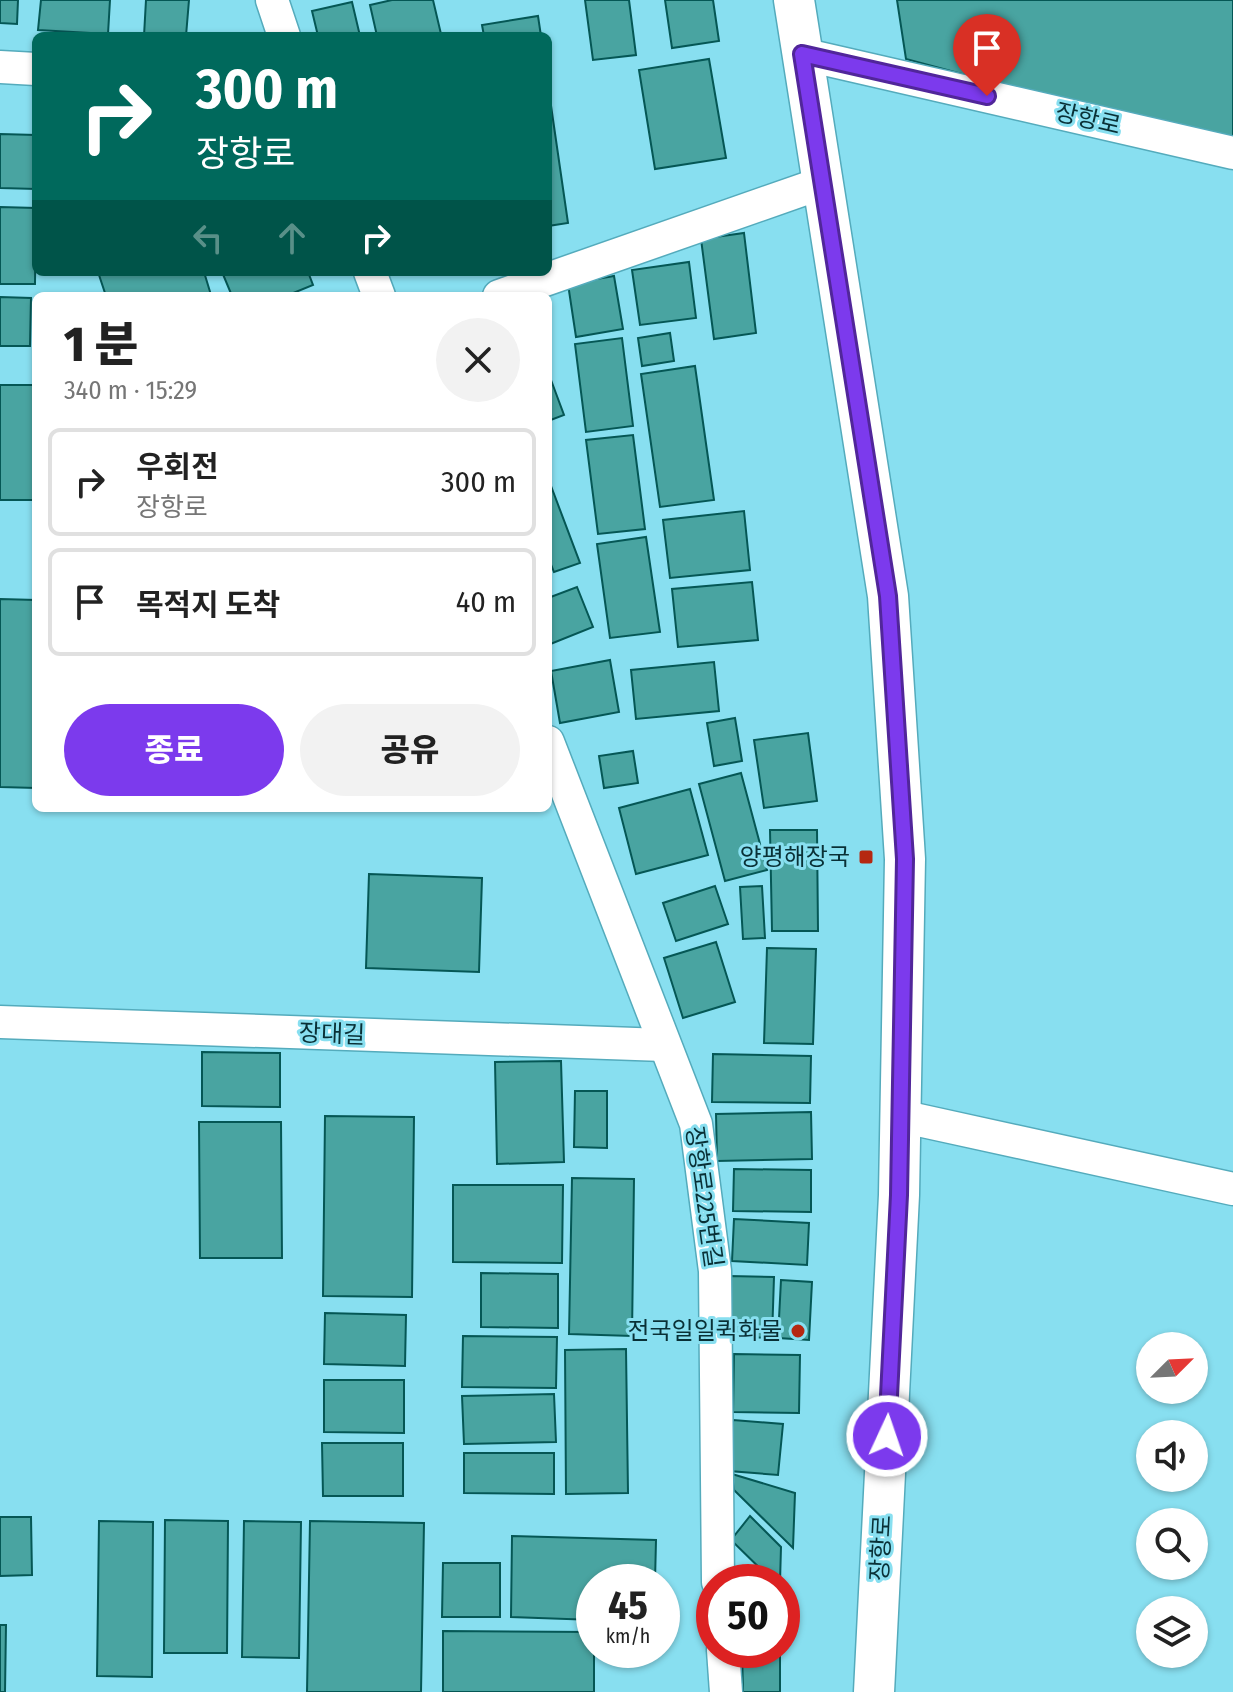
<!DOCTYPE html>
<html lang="ko">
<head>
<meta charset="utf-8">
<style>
	body { margin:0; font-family:"Fira Sans Condensed","Noto Sans KR",sans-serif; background:#f2f2f2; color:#222; height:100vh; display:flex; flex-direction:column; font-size:30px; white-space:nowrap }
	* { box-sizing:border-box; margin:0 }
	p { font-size:26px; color:#767676 }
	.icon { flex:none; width:44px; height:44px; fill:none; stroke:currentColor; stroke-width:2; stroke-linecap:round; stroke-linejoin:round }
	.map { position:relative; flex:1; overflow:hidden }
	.panel { position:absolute; left:32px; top:292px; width:520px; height:520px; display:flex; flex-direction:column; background:#fff; border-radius:12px; box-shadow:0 2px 6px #0004 }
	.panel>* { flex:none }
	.guide { position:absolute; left:32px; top:32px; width:520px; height:244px; border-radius:12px; box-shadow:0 2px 6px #0004; background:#00695c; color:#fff; overflow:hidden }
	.needle { width:52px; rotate:66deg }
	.buttons { position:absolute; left:1136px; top:1332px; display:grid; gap:16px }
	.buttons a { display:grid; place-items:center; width:72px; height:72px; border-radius:50%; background:#fff; box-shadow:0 2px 6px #0004; font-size:40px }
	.speed { position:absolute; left:576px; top:1564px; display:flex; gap:16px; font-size:40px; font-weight:700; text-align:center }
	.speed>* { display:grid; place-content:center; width:104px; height:104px; border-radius:50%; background:#fff; box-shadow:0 2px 6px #0004; line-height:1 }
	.speed small { font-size:20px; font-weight:400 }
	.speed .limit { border:12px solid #d22; background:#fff; color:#111 }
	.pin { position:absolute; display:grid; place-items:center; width:68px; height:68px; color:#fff; margin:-82px -34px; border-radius:50% 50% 50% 0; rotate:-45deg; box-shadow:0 0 8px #0007 }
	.pin .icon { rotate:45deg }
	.me { position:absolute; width:88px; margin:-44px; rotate:3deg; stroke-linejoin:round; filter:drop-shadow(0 0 6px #0008) }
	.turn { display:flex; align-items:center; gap:28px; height:168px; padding:0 32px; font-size:36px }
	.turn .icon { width:104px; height:104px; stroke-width:2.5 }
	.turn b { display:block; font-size:56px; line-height:68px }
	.lanes { display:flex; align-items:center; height:76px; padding:0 32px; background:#0003; justify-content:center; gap:40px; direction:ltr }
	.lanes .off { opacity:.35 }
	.round { display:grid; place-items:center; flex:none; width:84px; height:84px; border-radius:42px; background:#f2f2f2 }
	.summary { display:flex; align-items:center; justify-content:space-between; height:136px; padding:0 32px }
	h1 { font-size:48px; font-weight:800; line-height:60px }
	.cta { display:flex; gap:16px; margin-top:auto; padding:16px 32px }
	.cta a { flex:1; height:92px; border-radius:48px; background:#7c3aed; color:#fff; font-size:32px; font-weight:800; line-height:92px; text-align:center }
	.cta a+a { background:#f2f2f2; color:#222 }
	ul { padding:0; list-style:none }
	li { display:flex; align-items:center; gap:24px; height:108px; margin:0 16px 12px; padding:0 16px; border:4px solid #e0e0e0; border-radius:12px }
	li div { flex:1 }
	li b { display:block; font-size:30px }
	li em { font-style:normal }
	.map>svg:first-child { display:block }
</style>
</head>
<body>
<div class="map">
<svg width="1233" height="1692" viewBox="0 0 1233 1692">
	<rect width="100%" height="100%" fill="#88dff0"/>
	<g fill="#49a4a1" stroke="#055755" stroke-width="2">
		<path d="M0,0H18L17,24L0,23Z"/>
		<path d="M41,0H110L108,34L38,30Z"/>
		<path d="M146,0H189L186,36H144Z"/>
		<path d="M392,0H433L441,34L377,36L370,5Z"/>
		<path d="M585,0H629L636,55L593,60Z"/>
		<path d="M665,0H713L719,41L672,48Z"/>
		<path d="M897,0H1233V147L906,59Z"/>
		<path d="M352,2L360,36H318L312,11Z"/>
		<path d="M538,16L541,36H484L482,25Z"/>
		<path d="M709,59L726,158L655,169L639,70Z"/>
		<path d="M548,85L568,223L548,226Z"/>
		<path d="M0,134L36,135V189L0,188Z"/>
		<path d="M0,207L36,208L35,284H0Z"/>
		<path d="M744,233L756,333L714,339L701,239Z"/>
		<path d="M689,262L696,318L640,325L632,270Z"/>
		<path d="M109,272H204L211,295L106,296L99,275Z"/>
		<path d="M222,272H308L313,285L286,296H232Z"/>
		<path d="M614,276L623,329L576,337L568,284Z"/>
		<path d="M0,297L31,298L30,346H0Z"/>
		<path d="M670,333L674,361L642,366L638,338Z"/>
		<path d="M622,338L633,426L586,432L575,344Z"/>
		<path d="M695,366L714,500L660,507L641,374Z"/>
		<path d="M548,372L564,415L548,421Z"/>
		<rect x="0" y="385" width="36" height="115"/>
		<path d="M633,435L645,529L598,534L586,440Z"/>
		<path d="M548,478L580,563L554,572L548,557Z"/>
		<path d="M744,511L750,570L670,578L663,520Z"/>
		<path d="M646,537L660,632L610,638L597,544Z"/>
		<path d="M752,582L758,640L678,647L672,589Z"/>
		<path d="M577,587L593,627L548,645V598Z"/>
		<path d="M0,599L36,600V788L0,787Z"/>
		<path d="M610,660L619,712L560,723L551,671Z"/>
		<path d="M714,662L719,711L636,719L631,670Z"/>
		<path d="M735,718L742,761L714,766L707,723Z"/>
		<path d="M808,733L817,801L764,808L754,740Z"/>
		<path d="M633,751L638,783L604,788L599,756Z"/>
		<path d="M741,773L767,870L725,881L699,784Z"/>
		<path d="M690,789L708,855L636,874L619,808Z"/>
		<path d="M770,830H817L818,931H772Z"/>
		<path d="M369,874L482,878L479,972L366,968Z"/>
		<path d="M715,886L728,924L676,941L663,903Z"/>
		<path d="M762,886L765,938L743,939L740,887Z"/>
		<path d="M716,942L735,1002L683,1018L664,958Z"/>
		<path d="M767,948L816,949L813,1044L764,1043Z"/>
		<path d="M202,1052L280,1053V1107L202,1106Z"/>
		<path d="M713,1054L811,1056L810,1103L712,1102Z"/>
		<path d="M561,1061L564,1162L497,1164L495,1062Z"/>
		<path d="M575,1091H607V1148L574,1147Z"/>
		<path d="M811,1112L812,1159L717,1161L716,1114Z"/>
		<path d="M325,1116L414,1117L412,1297L323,1296Z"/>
		<path d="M199,1122H281L282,1258H200Z"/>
		<path d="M734,1169L811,1170V1212L733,1211Z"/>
		<path d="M572,1178L634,1179L632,1336L569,1334Z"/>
		<path d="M453,1185H563L562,1263L453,1262Z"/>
		<path d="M734,1219L809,1223L807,1265L732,1261Z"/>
		<path d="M481,1273L558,1274V1328L481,1327Z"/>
		<path d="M729,1276L774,1277L772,1338L727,1336Z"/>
		<path d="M781,1280L812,1282L809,1340L778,1338Z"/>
		<path d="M325,1313L406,1315L405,1366L324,1364Z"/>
		<path d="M463,1336L557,1337L556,1388L462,1387Z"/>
		<path d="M626,1349L628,1493L566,1494L565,1350Z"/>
		<path d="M734,1354L800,1355L799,1413L733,1412Z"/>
		<path d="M324,1380H404V1433L324,1432Z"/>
		<path d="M554,1394L556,1442L464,1444L462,1396Z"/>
		<path d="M733,1420L783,1424L778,1475L729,1471Z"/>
		<path d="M322,1443H403V1496H323Z"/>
		<path d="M464,1453H554V1494L464,1493Z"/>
		<path d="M732,1474L795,1493L793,1548L734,1490Z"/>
		<path d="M750,1516L781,1547L780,1582H774L731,1540Z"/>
		<path d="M0,1517H31L32,1575L0,1576Z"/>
		<path d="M165,1520L228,1521L227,1653H164Z"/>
		<path d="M99,1521L153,1522L152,1677L97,1676Z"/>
		<path d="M244,1521L301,1522L299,1658L242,1657Z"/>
		<path d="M310,1521L424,1523L421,1692H307Z"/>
		<path d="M512,1536L656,1540L655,1582H594V1620L511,1617Z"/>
		<path d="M443,1563H500V1617H442Z"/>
		<path d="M0,1625H6L5,1692H0Z"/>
		<path d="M443,1631L594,1632V1692H443Z"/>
		<path d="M742,1650H780V1692H743Z"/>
	</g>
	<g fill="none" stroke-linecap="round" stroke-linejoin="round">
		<g stroke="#54abbc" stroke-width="35">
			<g id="minor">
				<path d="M272,0L284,36"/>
				<path d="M802,54L1233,153"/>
				<path d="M0,67L36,69"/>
				<path d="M370,272L379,296"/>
				<path d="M499,296L822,183"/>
				<path d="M548,742L696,1124L715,1271L718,1582"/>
				<path d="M0,1022L664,1045"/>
				<path d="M900,1116L1233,1189"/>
				<path d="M723,1650L726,1692"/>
			</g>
		</g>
		<g stroke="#54abbc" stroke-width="43">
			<path id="major" d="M794,0L888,596L905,859L899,1195L874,1692"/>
		</g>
		<use href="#minor" stroke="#fff" stroke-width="32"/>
		<use href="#major" stroke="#fff" stroke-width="40"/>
	</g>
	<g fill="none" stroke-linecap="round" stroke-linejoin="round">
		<g stroke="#51269a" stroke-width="20">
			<path id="route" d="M887,1436L899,1195L905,859L888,596L802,54L987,96"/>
		</g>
		<use href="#route" stroke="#7c3aed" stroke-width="14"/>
	</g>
	<g fill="#b52811" stroke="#88dff0" stroke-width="3">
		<rect x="858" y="849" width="16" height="16" rx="4"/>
		<circle cx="798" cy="1331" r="8"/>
	</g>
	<g text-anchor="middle" stroke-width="6" stroke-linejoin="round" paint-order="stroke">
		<g font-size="24" fill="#093036" stroke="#88dff0">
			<text transform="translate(1088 119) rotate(13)" y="8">장항로</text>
			<text transform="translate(332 1034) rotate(2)" y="8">장대길</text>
			<text transform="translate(704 1197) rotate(82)" y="8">장항로225번길</text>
			<text transform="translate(881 1548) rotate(-87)" y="8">장항로</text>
		</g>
		<g font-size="24" fill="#093036" stroke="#88dff0" text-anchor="end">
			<text x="850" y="865">양평해장국</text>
			<text x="782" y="1339">전국일일퀵화물</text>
		</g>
	</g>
</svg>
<div class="buttons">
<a><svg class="needle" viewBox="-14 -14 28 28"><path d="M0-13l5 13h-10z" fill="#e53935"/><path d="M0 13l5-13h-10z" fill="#767676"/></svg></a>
<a><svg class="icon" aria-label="sound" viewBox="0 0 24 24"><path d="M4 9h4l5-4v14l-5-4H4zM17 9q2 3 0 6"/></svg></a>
<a><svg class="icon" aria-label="search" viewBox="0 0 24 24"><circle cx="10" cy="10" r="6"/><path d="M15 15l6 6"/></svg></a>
<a><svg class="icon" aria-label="layers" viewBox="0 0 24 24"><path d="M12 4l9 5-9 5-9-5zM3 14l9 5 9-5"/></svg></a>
</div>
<div class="speed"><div>45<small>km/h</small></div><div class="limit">50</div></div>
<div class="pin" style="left:987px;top:96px;background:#d93025"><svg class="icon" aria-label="arrive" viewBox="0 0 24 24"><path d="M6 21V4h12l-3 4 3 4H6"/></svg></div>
<svg class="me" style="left:887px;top:1436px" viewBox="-20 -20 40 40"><circle r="17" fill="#7c3aed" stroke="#fff" stroke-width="3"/><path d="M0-11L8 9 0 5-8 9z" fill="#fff"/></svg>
<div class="guide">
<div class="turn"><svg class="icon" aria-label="right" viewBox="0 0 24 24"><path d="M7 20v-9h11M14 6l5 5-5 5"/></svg><div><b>300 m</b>장항로</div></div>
<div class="lanes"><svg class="icon off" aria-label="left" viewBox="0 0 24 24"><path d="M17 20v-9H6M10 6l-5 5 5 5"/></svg><svg class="icon off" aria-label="ahead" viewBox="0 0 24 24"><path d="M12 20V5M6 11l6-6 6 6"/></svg><svg class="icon" aria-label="right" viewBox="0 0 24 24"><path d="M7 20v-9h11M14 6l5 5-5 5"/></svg></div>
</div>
<section class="panel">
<div class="summary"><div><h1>1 분</h1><p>340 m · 15:29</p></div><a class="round"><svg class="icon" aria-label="close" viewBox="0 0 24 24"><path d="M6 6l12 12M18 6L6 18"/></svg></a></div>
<ul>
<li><svg class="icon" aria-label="right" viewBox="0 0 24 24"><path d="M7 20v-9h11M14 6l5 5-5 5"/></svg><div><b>우회전</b><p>장항로</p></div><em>300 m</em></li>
<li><svg class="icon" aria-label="arrive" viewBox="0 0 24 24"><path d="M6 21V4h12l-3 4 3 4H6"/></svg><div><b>목적지 도착</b></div><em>40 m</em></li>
</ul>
<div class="cta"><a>종료</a><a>공유</a></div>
</section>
</div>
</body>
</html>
